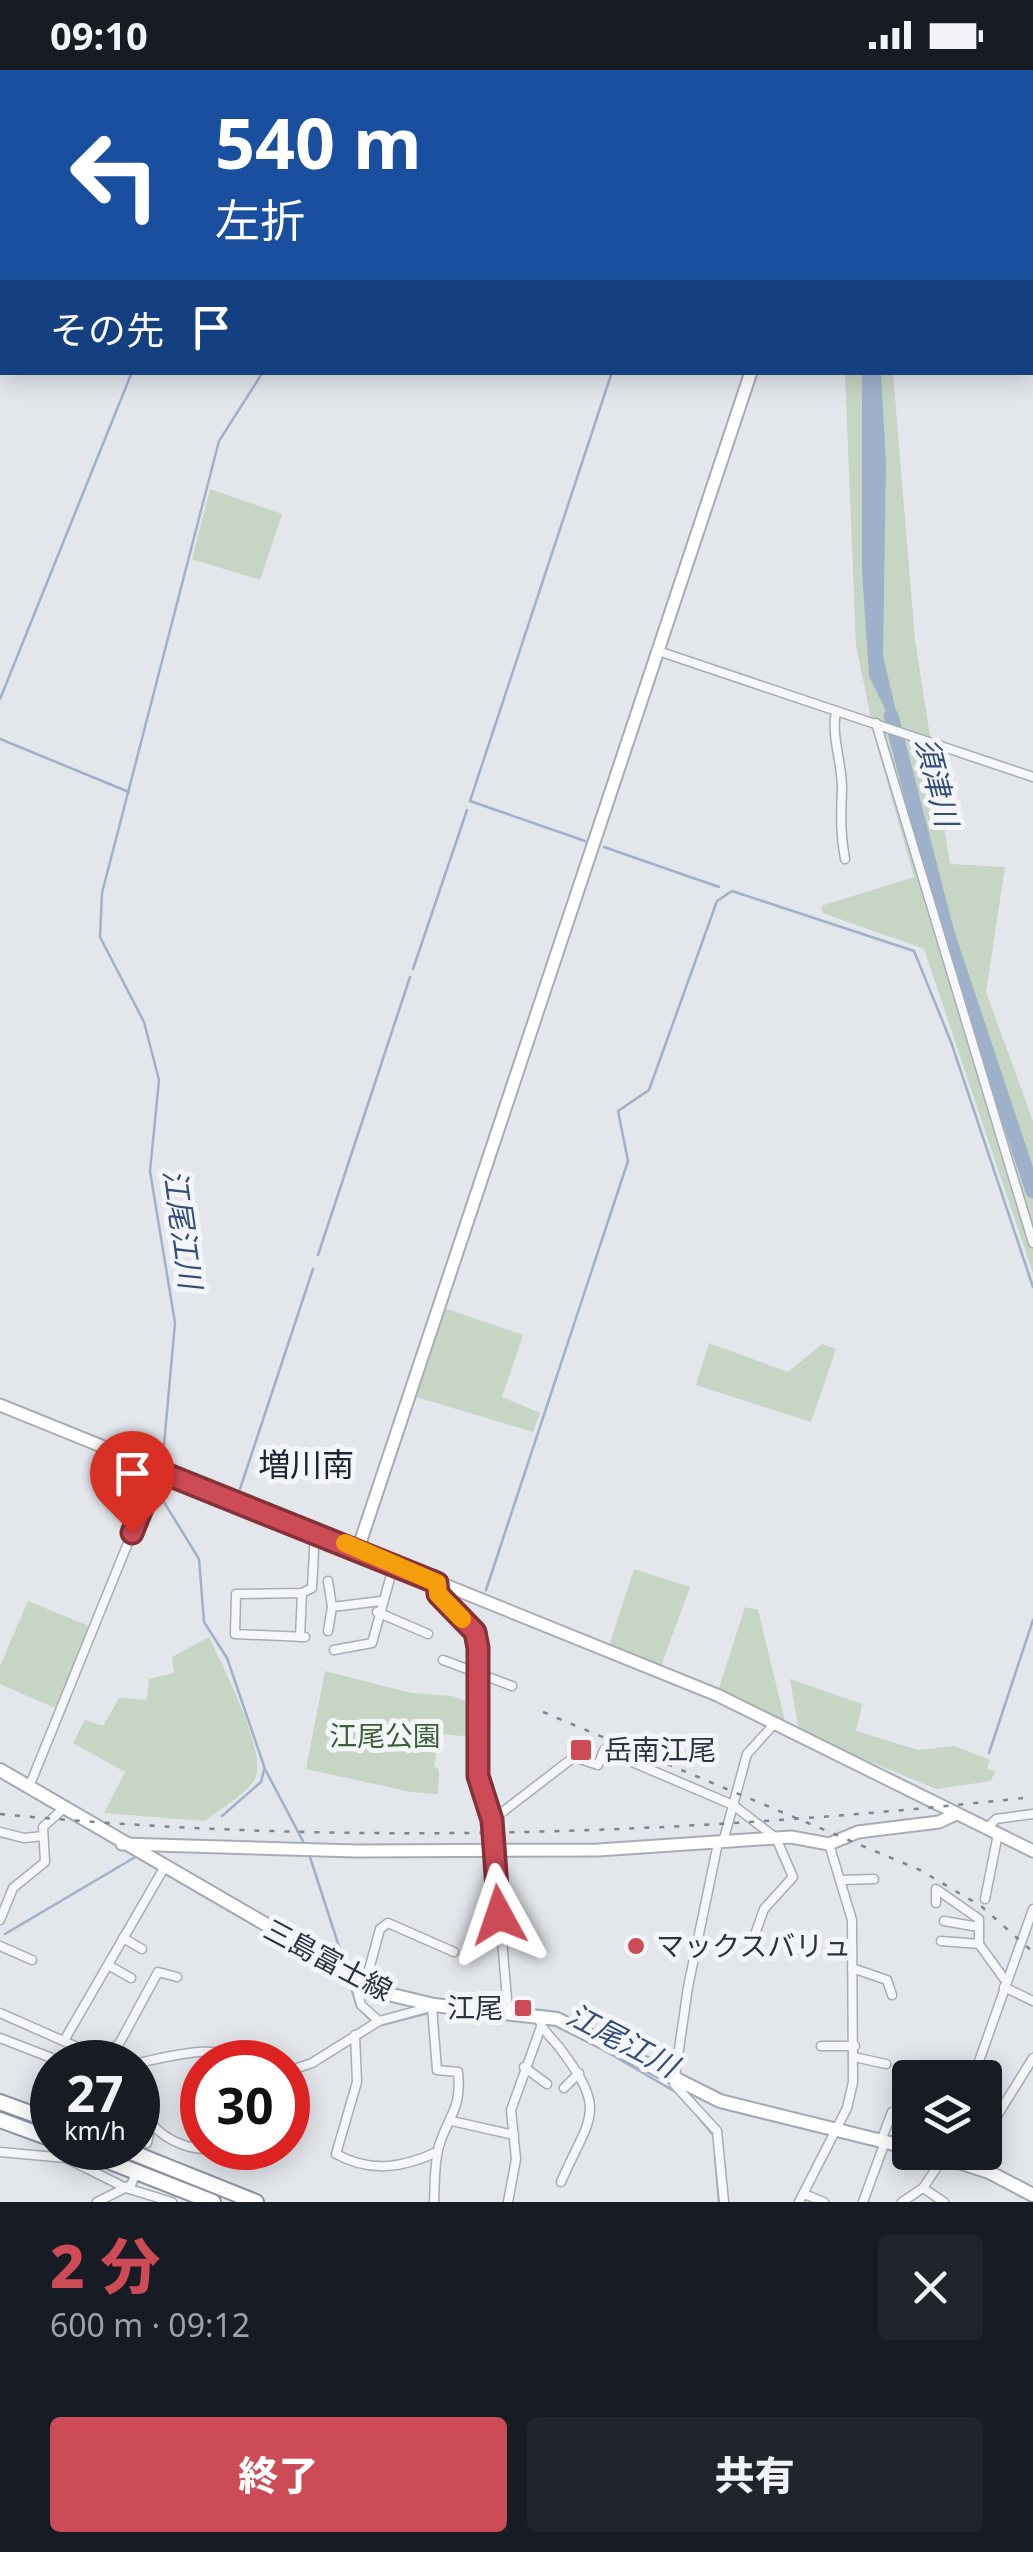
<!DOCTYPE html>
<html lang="ja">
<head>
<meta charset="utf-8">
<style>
	body { margin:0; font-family:"Noto Sans","Noto Sans JP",sans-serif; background:#20242c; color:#f1f3f6; height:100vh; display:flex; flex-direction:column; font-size:38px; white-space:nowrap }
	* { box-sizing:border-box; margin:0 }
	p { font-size:32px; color:#9ea1a6 }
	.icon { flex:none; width:55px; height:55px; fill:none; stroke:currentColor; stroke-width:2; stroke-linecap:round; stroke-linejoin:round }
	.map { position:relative; height:2132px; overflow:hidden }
	.details { display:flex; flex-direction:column; background:#171b24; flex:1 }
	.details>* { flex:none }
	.guide { position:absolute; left:0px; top:0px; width:1035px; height:305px; box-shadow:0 5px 25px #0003; background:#1a4fa0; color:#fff; overflow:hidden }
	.buttons { position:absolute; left:892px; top:1990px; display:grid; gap:20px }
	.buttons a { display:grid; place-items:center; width:110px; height:110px; border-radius:10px; background:#171b24; box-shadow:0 5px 25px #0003; font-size:50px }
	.speed { position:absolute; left:30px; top:1970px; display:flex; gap:20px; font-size:50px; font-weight:700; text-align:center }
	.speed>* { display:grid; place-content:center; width:130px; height:130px; border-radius:50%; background:#171b24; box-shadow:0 5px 25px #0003; line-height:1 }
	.speed small { font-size:25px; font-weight:400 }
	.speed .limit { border:15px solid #d22; background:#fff; color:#111 }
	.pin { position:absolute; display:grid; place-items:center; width:85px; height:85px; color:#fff; margin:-102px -42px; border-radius:50% 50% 50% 0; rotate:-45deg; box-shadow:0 0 10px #0007 }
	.pin .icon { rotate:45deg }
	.me { position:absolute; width:110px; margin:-55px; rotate:355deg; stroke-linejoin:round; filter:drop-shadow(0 0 8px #0008) }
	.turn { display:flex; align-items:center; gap:35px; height:210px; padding:0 50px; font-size:45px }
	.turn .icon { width:130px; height:130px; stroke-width:2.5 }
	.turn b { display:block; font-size:70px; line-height:85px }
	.then { display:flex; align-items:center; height:95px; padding:0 50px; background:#0003; gap:20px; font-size:38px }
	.round { display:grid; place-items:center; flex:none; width:105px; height:105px; border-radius:10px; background:#20242c }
	.overview { display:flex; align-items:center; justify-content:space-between; height:170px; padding:0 50px }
	h1 { font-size:60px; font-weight:800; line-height:75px; color:#cd4b56 }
	.button { display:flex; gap:20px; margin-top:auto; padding:20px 50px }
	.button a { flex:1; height:115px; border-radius:10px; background:#cd4b56; color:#fff; font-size:40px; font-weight:800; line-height:115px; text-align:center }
	.button a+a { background:#20242c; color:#f1f3f6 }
	.status { display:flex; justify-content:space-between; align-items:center; height:70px; padding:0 50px; background:#171b24; direction:ltr }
	.status svg { height:28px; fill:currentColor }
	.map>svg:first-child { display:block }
</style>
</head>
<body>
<div class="status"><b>09:10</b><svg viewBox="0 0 49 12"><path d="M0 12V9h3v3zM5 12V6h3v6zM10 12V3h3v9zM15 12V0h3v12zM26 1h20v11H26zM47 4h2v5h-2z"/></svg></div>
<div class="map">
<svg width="1033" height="2132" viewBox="0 0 1033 2132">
	<rect width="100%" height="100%" fill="#e3e6eb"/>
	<g fill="#c7d5c4">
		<path d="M845,303H893L915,570L950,794L1005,797L986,922L1033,1051V1203L924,879L823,843L821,836L914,807L876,673L856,575Z"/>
		<path d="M210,419L282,444L260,510L192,489Z"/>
		<path d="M444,1238L523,1265L502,1327L540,1343L533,1362L413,1326Z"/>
		<path d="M709,1273L788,1302L822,1274L836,1279L811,1352L696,1315Z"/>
		<path d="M634,1499L690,1517L661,1596L609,1576Z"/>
		<path d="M28,1531L91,1557L55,1638L0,1614V1596Z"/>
		<path d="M745,1537L758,1540L785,1651L718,1621Z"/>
		<path d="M209,1567C221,1593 272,1689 253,1712C242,1727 220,1739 205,1751L104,1743L125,1702L73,1673L85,1650L103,1656L119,1628L147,1630L149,1609L174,1603L172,1587Z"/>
		<path d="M325,1601L411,1623L452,1626L473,1634V1667L440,1664L434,1696L439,1700L438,1724L411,1722L306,1699Z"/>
		<path d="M790,1609L862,1634L856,1661L918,1680L954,1676L990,1690L987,1699L995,1701L991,1711L936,1719L799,1662Z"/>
	</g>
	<path fill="#9fb1ca" d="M862,303H881L886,393L883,586L899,653H892L869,606L862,501Z"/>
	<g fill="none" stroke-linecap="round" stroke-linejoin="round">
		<g stroke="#9fb1ca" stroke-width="2.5">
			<path d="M279,2V0"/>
			<path d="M413,2V0"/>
			<path d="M712,2V0"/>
			<path d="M0,629L132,302"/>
			<path d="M0,669L129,722"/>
			<path d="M585,771L470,731L612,302"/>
			<path d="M604,777L719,817"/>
			<path d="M413,899L467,740"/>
			<path d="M318,1185L410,907"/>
			<path d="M162,1397L175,1253L150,1101L159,1010L144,952L100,867L102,823L219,371L263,302"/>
			<path d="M161,1405L159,1424L199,1489L204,1552L227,1588L265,1699L306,1777"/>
			<path d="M240,1419L313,1199"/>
			<path d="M486,1520L628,1091L618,1041L649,1020L717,831L732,821L914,881L951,972L1033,1217"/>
			<path d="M989,1683L1033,1550"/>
			<path d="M222,1746L261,1712L264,1700"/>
			<path d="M309,1784L345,1895"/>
			<path d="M5,1864L137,1786"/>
			<path d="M348,1908L357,1936L372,1952"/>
			<path d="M382,1955L428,1943"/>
			<path d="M595,1975L679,2024"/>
			<path d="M691,2038L714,2066"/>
			<path d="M715,2084L719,2132"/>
		</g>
		<path stroke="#9fb1ca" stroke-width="15" d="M891,646L947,863L1033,1121"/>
		<g stroke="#a8acb5" stroke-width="11">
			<g id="street">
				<path d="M658,581L1033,707"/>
				<path d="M836,641C831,668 842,691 842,719C841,744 840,763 845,789"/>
				<path d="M876,653L1033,1173"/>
				<path d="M328,1511L332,1537"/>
				<path d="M437,1513L438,1525L475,1562L478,1578L479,1706L492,1750L508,1941"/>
				<path d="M377,1542L428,1564"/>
				<path d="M328,1561L332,1537L381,1531"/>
				<path d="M300,1567L302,1523"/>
				<path d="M305,1567L235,1564L236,1524L302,1523L312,1518L315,1462"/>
				<path d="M334,1580L372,1573L394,1494"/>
				<path d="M443,1590L512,1616"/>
				<path d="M29,1717L147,1426L146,1395"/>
				<path d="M492,1750L574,1687L598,1695L604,1680L733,1735L776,1768L793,1807L764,1839L754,1867"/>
				<path d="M987,1758L996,1749L1033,1744"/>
				<path d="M0,1762L24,1768L43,1766"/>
				<path d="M723,1772L747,1684L775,1653"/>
				<path d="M718,1773L688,1917L674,2014L717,2061L724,2132"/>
				<path d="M842,1810L874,1809"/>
				<path d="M985,1829L998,1764"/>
				<path d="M936,1833V1819L979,1849V1874L1005,1910"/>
				<path d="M0,1850L13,1818L45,1792L43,1757L63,1739"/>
				<path d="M944,1851L979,1857"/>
				<path d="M123,1868L142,1879"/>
				<path d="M941,1871L979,1874"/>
				<path d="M0,1876L32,1890"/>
				<path d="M108,1895L131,1908"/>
				<path d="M852,1898L887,1910L892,1925"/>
				<path d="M354,1908L361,1935L379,1951"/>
				<path d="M365,1914L380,1859L388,1853L454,1882"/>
				<path d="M1004,1917L1033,1931"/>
				<path d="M432,1937L437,2000L458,2002C462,2039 449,2044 439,2076C434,2094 435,2114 434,2132"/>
				<path d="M0,1943L111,1992"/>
				<path d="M538,1945C540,1958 550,1966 559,1977C609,2043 590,2045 561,2112"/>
				<path d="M355,1965L357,2012L336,2084C371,2103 402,2098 437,2082"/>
				<path d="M0,1968L62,1992"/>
				<path d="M65,1969L164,1798"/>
				<path d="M821,1976H855"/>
				<path d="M99,1985L119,1974L158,1902L177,1907"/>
				<path d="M854,1987L886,1994"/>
				<path d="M138,1993C173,1986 216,1972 250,1992"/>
				<path d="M524,1997L547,2014"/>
				<path d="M288,2001L312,1993L379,1951L431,1937"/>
				<path d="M973,2008L1033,1839"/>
				<path d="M564,2018L579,2003"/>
				<path d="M138,2037L146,2039L152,2050L147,2073"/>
				<path d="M452,2051L514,2065"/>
				<path d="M152,2054C167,2072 194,2082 217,2078"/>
				<path d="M985,2065L1033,1988"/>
				<path d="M881,2071L892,2042L899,2044"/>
				<path d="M0,2082L66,2088L126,2118L172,2132"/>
				<path d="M923,2118L944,2132"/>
				<path d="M804,2124L824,2132"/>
				<path d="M97,2132L131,2115L134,2108"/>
				<path d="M508,2132L516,2089L511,2040L541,1957"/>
				<path d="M799,2132L847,2038L853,2012L852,1850L829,1774"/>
				<path d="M863,2132L885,2072"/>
				<path d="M902,2132L923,2118L944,2087"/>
			</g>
		</g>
		<g stroke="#a8acb5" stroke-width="15">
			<g id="secondary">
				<path d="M851,2V0"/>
				<path d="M0,1335L717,1625L1033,1781"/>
				<path d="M358,1479L751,302"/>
				<path d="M122,1774L356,1781L598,1780L791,1767L829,1774L858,1762L939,1752L956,1744"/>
			</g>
		</g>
		<g stroke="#a2a9b7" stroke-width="16">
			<g id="primary">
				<path d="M0,1700L384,1923L434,1935L557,1949L720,2031L910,2078"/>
				<path d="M928,2082L989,2102L1033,2125"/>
			</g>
		</g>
		<g stroke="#8b92a2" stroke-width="18">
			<g id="highway">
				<path d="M0,2032L52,2051"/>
				<path d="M0,2050L52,2069"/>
				<path d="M75,2078L213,2132"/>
				<path d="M121,2078L256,2132"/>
			</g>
		</g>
		<use href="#street" stroke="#f6f7f9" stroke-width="8"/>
		<use href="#secondary" stroke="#fff" stroke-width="11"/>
		<use href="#primary" stroke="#fff" stroke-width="12"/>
		<use href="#highway" stroke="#fff" stroke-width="14"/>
		<g stroke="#7d8494" stroke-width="2.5" stroke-dasharray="5 10" stroke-linecap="butt">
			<path d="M543,1642L920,1800L981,1836L1033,1882"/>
			<path d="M0,1744C346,1777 688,1765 1033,1727"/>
		</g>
	</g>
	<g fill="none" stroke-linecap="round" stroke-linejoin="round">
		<g stroke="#853138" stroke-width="25">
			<path id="route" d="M132,1463L147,1426L146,1396L437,1513L438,1524L475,1562L478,1578V1706L492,1750L499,1845"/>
		</g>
		<use href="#route" stroke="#cd4b56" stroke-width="18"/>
		<path stroke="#f59e0b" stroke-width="18" d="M345,1473L437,1513L438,1524L462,1549"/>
	</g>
	<g fill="#cd4b56" stroke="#f3f5f8" stroke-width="4">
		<rect x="569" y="1668" width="24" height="24" rx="5"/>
		<circle cx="636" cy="1876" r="10"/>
		<rect x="513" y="1928" width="20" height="20" rx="5"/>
	</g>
	<g text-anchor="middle" stroke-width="10" stroke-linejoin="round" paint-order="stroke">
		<g font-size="28" fill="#3d5f38" stroke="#f3f5f8">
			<text x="385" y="1676">江尾公園</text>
		</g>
		<g font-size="28" fill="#2b3243" stroke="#f3f5f8" text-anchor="start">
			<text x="604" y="1690">岳南江尾</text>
			<text x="656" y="1886">マックスバリュ</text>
			<text x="503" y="1948" text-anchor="end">江尾</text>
		</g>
		<g font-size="28" fill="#2b3243" stroke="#f3f5f8">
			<text transform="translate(328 1890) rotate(28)" y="10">三島富士線</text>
		</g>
		<g font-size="30" font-style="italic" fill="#354e77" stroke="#f3f5f8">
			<text transform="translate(936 712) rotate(76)" y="10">須津川</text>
			<text transform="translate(182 1159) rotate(82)" y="10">江尾江川</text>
			<text transform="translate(622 1971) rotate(28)" y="10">江尾江川</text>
		</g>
		<g font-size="32" fill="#1d2334" stroke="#f3f5f8">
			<text x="306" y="1406">増川南</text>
		</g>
	</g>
</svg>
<div class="buttons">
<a><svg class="icon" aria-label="layers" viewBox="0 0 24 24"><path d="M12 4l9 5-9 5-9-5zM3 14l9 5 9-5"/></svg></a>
</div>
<div class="speed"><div>27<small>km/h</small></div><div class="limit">30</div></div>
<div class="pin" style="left:132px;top:1463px;background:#d93025"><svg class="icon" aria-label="arrive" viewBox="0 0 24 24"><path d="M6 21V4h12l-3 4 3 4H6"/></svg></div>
<svg class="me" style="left:499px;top:1845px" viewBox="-20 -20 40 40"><path d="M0-17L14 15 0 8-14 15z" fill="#cd4b56" stroke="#fff" stroke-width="4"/></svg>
<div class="guide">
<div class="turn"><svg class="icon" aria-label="left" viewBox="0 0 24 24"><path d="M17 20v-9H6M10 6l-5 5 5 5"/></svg><div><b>540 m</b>左折</div></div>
<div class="then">その先<svg class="icon" aria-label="arrive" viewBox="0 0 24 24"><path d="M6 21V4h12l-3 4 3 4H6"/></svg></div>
</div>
</div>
<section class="details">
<div class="overview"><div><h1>2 分</h1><p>600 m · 09:12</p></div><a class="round"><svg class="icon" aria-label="close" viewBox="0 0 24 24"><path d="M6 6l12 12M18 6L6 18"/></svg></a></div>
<div class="button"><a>終了</a><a>共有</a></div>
</section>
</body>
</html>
